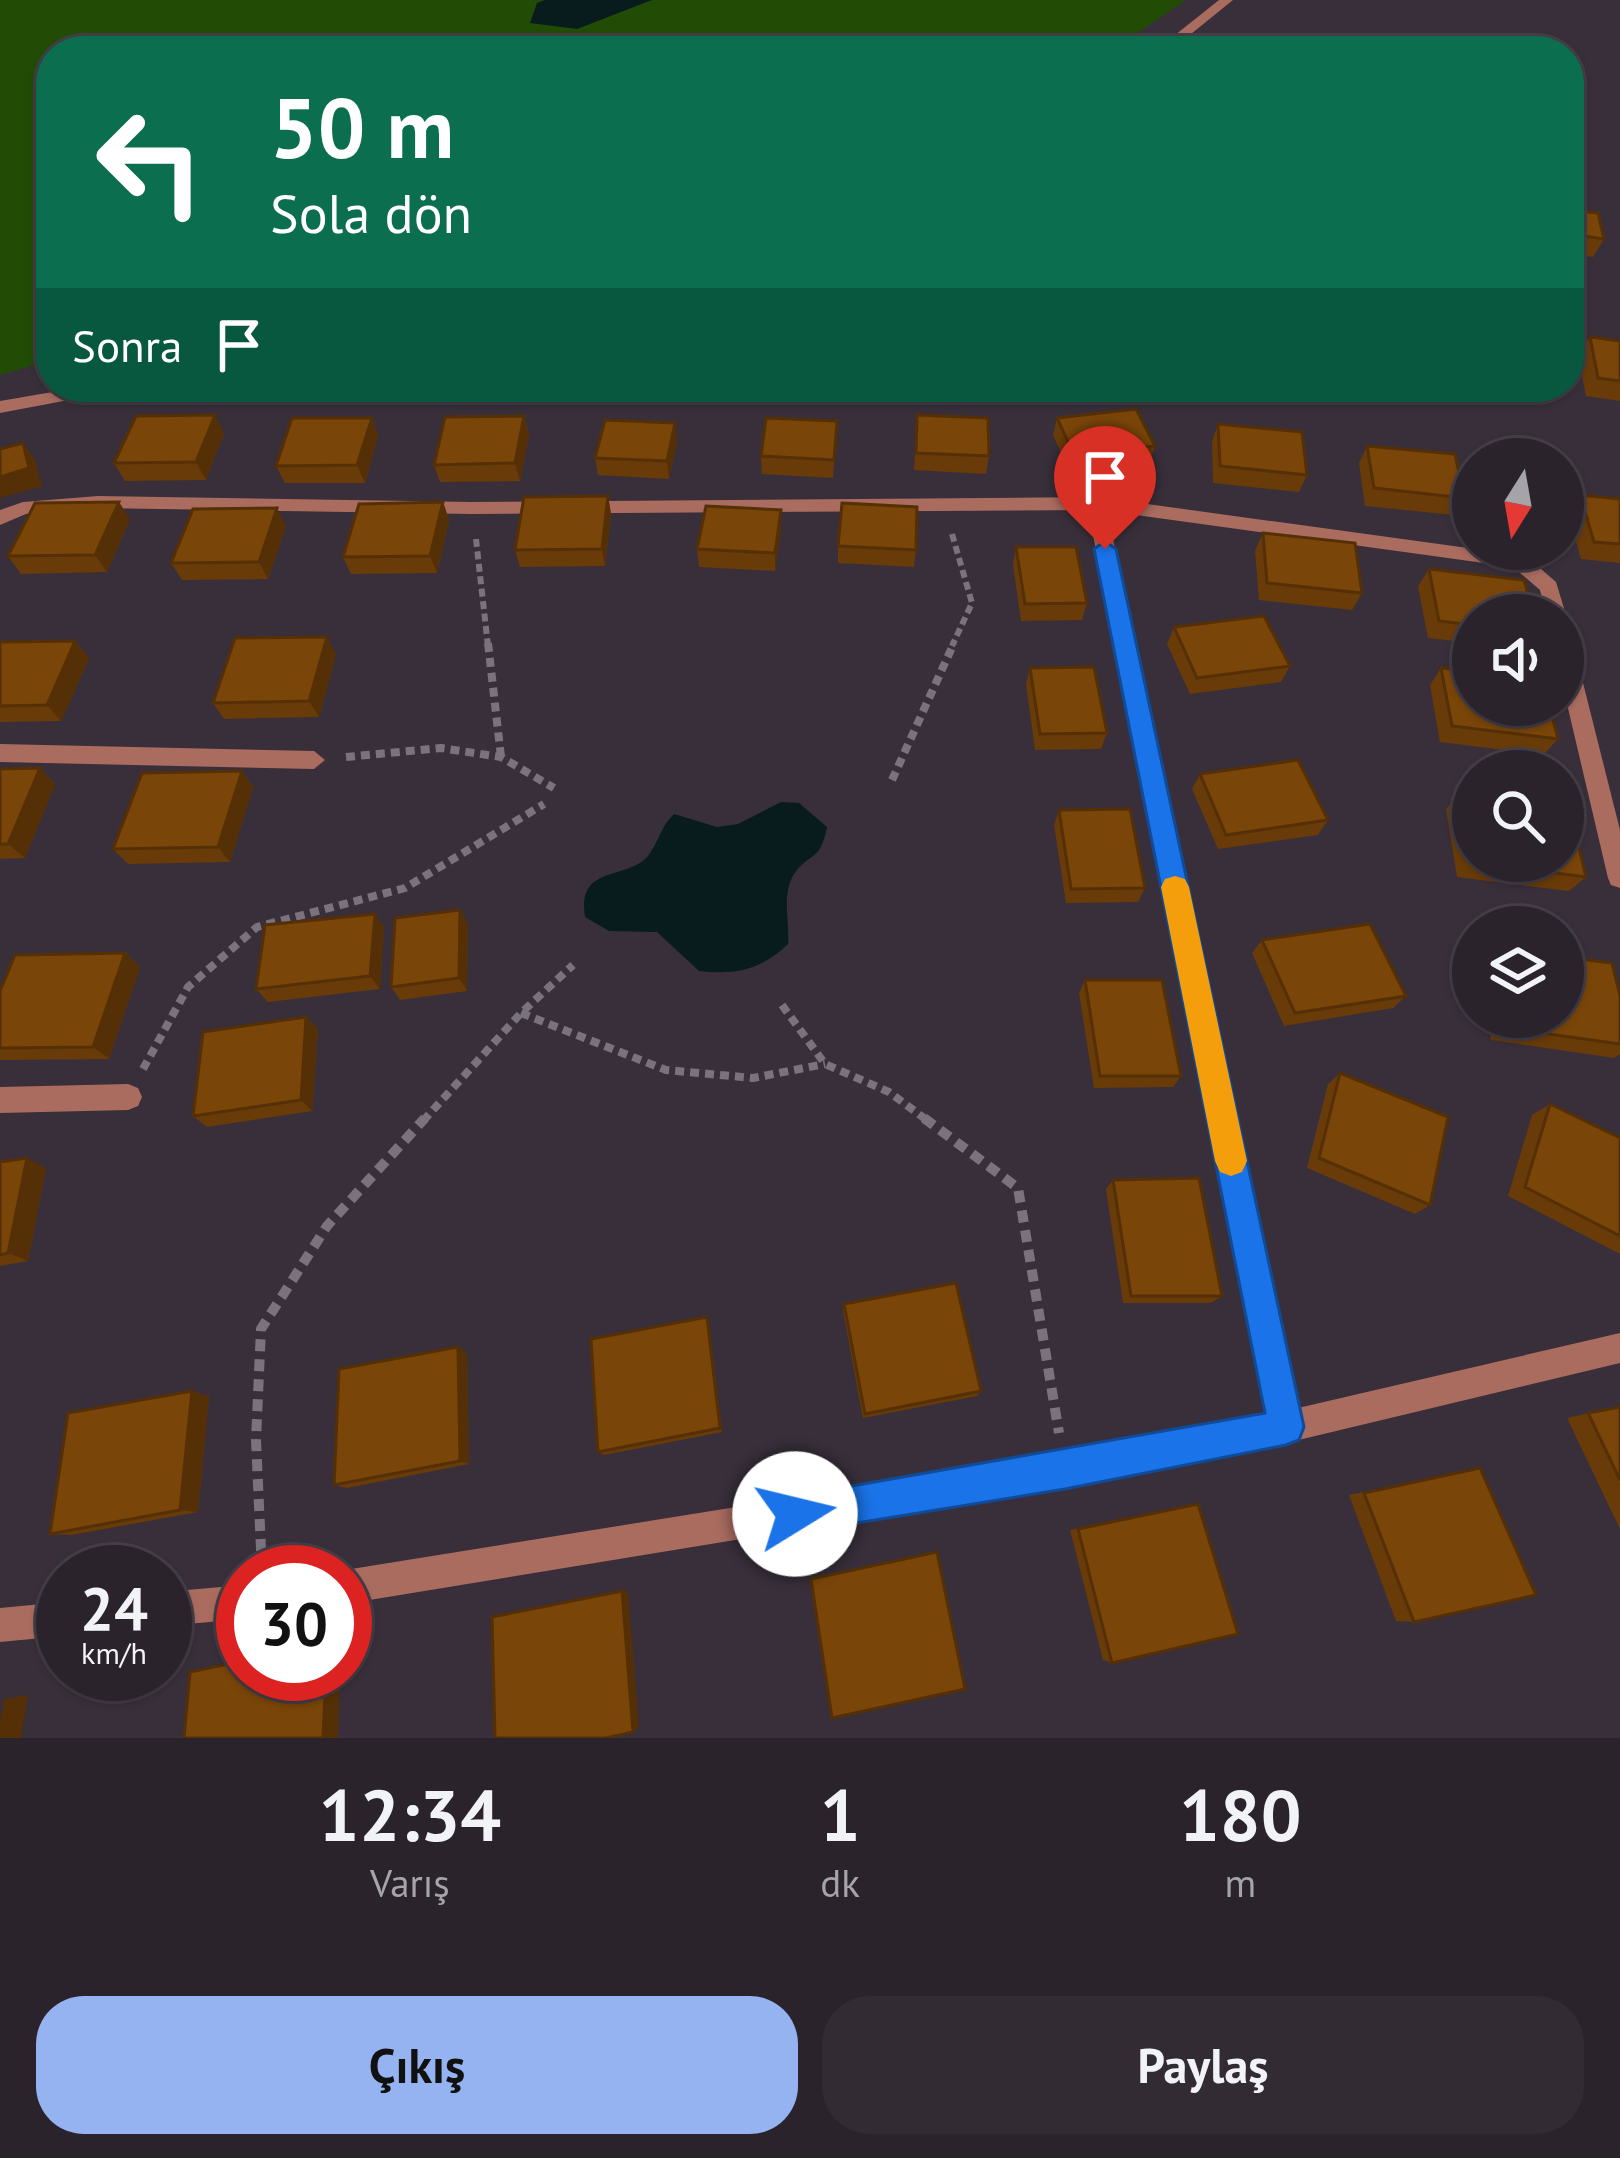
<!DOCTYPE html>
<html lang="tr">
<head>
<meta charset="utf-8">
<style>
	body { margin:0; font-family:"PT Sans",sans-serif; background:#322b34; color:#f1f3f6; height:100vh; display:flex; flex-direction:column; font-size:45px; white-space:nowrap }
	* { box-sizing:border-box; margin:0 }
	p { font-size:39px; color:#a5a4a9 }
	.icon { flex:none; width:66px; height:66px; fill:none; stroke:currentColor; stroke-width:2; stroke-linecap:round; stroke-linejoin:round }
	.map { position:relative; height:1738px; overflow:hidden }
	.panel { display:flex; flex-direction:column; background:#2a232c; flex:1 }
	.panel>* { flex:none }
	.banner { position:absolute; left:36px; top:36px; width:1548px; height:366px; border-radius:48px; box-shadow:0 3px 9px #0004,0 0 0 3px #464048; background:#0b6e4f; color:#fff; overflow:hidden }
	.needle { width:78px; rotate:191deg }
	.fabs { position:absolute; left:1452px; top:438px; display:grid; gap:24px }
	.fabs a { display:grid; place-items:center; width:132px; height:132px; border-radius:50%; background:#2a232c; box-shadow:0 3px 9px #0004,0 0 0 3px #464048; font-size:60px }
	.speed { position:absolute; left:36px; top:1545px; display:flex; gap:24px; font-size:60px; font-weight:700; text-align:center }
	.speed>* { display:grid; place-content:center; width:156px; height:156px; border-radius:50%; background:#2a232c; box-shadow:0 3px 9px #0004,0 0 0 3px #464048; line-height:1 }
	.speed small { font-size:30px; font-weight:400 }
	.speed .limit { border:18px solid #d22; background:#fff; color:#111 }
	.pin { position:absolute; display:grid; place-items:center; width:102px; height:102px; color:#fff; margin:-123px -51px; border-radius:50% 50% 50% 0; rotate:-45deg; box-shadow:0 0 12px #0007 }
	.pin .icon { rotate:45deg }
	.me { position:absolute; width:132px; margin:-66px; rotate:81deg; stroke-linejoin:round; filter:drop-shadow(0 0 9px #0008) }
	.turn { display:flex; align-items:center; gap:42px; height:252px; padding:0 36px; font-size:54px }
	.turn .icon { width:156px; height:156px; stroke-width:2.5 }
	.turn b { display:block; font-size:84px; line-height:102px }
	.then { display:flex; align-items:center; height:114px; padding:0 36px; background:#0003; gap:24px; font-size:45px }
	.eta { display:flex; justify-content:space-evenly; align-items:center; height:204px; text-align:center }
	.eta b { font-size:72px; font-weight:600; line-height:84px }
	.cta { display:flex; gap:24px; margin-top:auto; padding:24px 36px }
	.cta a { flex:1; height:138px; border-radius:48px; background:#95b2f1; color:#111; font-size:48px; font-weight:600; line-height:138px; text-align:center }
	.cta a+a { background:#322b34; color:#f1f3f6 }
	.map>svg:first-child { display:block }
</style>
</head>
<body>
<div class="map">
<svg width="1620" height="1738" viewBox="0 0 1620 1738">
	<rect width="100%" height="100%" fill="#382f3a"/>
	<path fill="#224c06" d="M0,0H1186L1129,39L1121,51H51V360L0,375Z"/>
	<g fill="#091c1d">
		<path d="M545,0H652L577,29L530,23L537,3Z"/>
		<path d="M781,802L799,803L827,827C820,863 809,852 794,874C781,896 790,920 788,944C761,970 736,975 699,971L657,932L609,931L585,917C577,864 626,881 648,856C658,843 661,826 674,814L717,827L738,824Z"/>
	</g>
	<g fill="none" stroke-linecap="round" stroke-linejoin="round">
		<g stroke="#7a727c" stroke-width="6" stroke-dasharray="8 4.5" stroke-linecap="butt">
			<path d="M952,534L972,603L952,646"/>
			<path d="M476,539L488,646"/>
		</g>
		<g stroke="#7a727c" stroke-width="8" stroke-dasharray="9 6" stroke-linecap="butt">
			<path d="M488,643L501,757"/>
			<path d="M346,757L441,748L501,757L554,788"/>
			<path d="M892,780L954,643"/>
			<path d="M782,1005L825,1064L889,1092L928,1121"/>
			<path d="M521,1013L666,1070L753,1078L825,1064"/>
			<path d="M143,1069L188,987L257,927L405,888L544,804"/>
			<path d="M423,1121L521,1013L573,965"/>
		</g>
		<g stroke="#7a727c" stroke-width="10" stroke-dasharray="12 8" stroke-linecap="butt">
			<path d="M924,1118L1018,1188L1059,1433"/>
			<path d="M262,1571L256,1440L261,1329L327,1226L425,1118"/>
		</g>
		<g fill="#ab6c60" fill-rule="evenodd">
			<path d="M1219,0H1233L1170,51H1155Z"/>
			<path d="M82,387H836L827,392L660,397L90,396L0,413V401Z"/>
			<path d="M98,496L472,502L1096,497L1526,556L1556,582L1566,615L1563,620V615H1546L1540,590L1513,567L1107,511L1298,1408L1620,1333V1363L1286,1443L1065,1486L345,1604V1572H341L345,1570L1065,1454L1268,1415L1088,510L472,514L98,508L26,514L0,525V510L23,502Z"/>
			<path d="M1563,635L1573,643L1620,830V888L1611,885L1608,878L1563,687Z"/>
			<path d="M0,744L314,751L325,760L314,769L0,762Z"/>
			<path d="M128,1084L138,1088L142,1097L138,1106L128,1110L0,1113V1087Z"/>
			<path d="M243,1585V1619L165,1626V1592Z"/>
			<path d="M63,1602V1636L0,1642V1608Z"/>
		</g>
	</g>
	<g fill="#693b08">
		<path d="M1569,210L1604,239L1593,257L1569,254Z"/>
		<path d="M1590,337L1620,341V401L1586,396L1578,355Z"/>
		<path d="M1488,387H1523L1520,391Z"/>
		<path d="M917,415L989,456L986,474L914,470Z"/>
		<path d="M524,416L529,434L520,481L440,482L434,465Z"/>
		<path d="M372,418L378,436L365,483H285L276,466Z"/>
		<path d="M1057,418L1155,446L1149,464L1070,473L1053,435Z"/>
		<path d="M837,421L833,478L762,474L761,456Z"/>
		<path d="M1218,424L1307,475L1299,492L1213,483L1212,442Z"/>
		<path d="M224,433L206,480L125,481L114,463Z"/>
		<path d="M677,441L669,479L598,475L595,458Z"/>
		<path d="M1367,446L1464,498L1454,515L1365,506L1359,463Z"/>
		<path d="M1580,495L1620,499V563L1581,559L1568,513Z"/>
		<path d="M608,496L611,514L605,566L520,567L515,550Z"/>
		<path d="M443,502L449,520L437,573L351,574L343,557Z"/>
		<path d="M781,510V528L775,571L699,567L697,549Z"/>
		<path d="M130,519L107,572L21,574L8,556Z"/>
		<path d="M286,526L268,579L182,580L171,563Z"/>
		<path d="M1263,533L1362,593L1352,610L1259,600L1255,551Z"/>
		<path d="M838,546L916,550L914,567L838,563Z"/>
		<path d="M1016,547L1087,603L1082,620L1021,621L1013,564Z"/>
		<path d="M1429,569L1473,615V643L1428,638L1418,586Z"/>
		<path d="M1174,627L1290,666L1281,682L1190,694L1167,644Z"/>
		<path d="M75,641L89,658L61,721L0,722V642Z"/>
		<path d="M336,654L319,717L224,719L213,703Z"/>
		<path d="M1030,668L1107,733L1101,749L1035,750L1026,684Z"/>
		<path d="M1441,668L1558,739L1543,755L1440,742L1430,685Z"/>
		<path d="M40,768L55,784L25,858L0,859V769Z"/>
		<path d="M242,771L253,787L230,862L128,864L113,849Z"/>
		<path d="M1200,774L1328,820L1318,835L1218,849L1192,789Z"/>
		<path d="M1459,794L1586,877L1569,891L1457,877L1446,809Z"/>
		<path d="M1059,810L1145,888L1138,902L1066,903L1054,825Z"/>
		<path d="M460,910L468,924L467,991L400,1000L391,987Z"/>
		<path d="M384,927L380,989L268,1002L256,989Z"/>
		<path d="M1262,940L1406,996L1393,1008L1284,1026L1252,953Z"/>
		<path d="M125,953L140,967L109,1059L0,1060V991Z"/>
		<path d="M1085,980L1181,1076L1173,1087L1094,1088L1079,993Z"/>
		<path d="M1620,996V1054L1614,1058L1491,1040L1487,1017H1563Z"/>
		<path d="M306,1017L318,1029L312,1111L207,1127L193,1116Z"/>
		<path d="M1340,1073L1430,1205L1415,1214L1307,1168L1328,1084Z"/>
		<path d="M1550,1104L1620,1138V1254L1508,1196L1532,1115Z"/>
		<path d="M0,1162L46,1168L28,1261L0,1266Z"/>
		<path d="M1113,1180L1222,1296L1211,1303H1123L1106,1189Z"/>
		<path d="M844,1304L981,1391L977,1396L863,1418L843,1311Z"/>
		<path d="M707,1317L709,1324L722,1432L604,1455L598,1452Z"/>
		<path d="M467,1353L469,1464L347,1488L334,1485Z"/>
		<path d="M209,1396L198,1512L71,1535L50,1534Z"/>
		<path d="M1620,1406V1529L1567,1418Z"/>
		<path d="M1480,1468L1414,1622L1396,1621L1349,1495Z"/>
		<path d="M1198,1504L1112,1663L1103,1660L1070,1530Z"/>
	</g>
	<g fill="#553006">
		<path d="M215,415L224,433L206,480L196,462Z"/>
		<path d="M524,416L529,434L520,481L515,463Z"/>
		<path d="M372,418L378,436L365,483L357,465Z"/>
		<path d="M675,423L677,441L669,479L667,461Z"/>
		<path d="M23,443L35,460L42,486L0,498V477Z"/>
		<path d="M608,496L611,514L605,566L602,549Z"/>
		<path d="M119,502L130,519L107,572L95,555Z"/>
		<path d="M443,502L449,520L437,573L430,556Z"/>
		<path d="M277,508L286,526L268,579L259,562Z"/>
		<path d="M781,510V528L775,571V553Z"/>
		<path d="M327,637L336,654L319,717L309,701Z"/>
		<path d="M75,641L89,658L61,721L47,705Z"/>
		<path d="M40,768L55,784L25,858L8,844Z"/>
		<path d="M242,771L253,787L230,862L218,847Z"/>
		<path d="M460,910L468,924L467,991L459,978Z"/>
		<path d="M375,914L384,927L380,989L370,976Z"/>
		<path d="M125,953L140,967L109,1059L93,1047Z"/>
		<path d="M306,1017L318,1029L312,1111L301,1100Z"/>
		<path d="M27,1158L46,1168L28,1261L8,1253Z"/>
		<path d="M707,1317L709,1324L722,1432L720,1428Z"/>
		<path d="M458,1347L467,1353L469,1464L460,1461Z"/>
		<path d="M192,1391L209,1396L198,1512L180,1510Z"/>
		<path d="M622,1591H628L639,1727L633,1732Z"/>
		<path d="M326,1674H340L338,1738H323Z"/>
		<path d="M28,1695L21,1738H0V1722L4,1699Z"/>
	</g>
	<g fill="#7a4509" stroke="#553006" stroke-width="3">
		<path d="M1569,210L1598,213L1604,239L1569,234Z"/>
		<path d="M1590,337L1620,341V381L1598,378Z"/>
		<path d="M1136,409L1155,446L1074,455L1057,418Z"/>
		<path d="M215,415L196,462L114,463L136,416Z"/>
		<path d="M917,415L988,418L989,456L916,453Z"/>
		<path d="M524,416L515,463L434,465L445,417Z"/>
		<path d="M292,418H372L357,465L276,466Z"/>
		<path d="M766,418L837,421L834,460L761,456Z"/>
		<path d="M605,420L675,423L667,461L595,458Z"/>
		<path d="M1218,424L1302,432L1307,475L1220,466Z"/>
		<path d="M23,443L29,468L0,477V449Z"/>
		<path d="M1367,446L1455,454L1464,498L1374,488Z"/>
		<path d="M1580,495L1620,499V544L1594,542Z"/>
		<path d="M608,496L602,549L515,550L524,497Z"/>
		<path d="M119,502L95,555L8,556L35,503Z"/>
		<path d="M443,502L430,556L343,557L359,504Z"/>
		<path d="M842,503L917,507L916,550L838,546Z"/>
		<path d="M706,506L781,510L775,553L697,549Z"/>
		<path d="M277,508L259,562L171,563L193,509Z"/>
		<path d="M1263,533L1355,543L1362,593L1267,583Z"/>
		<path d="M1016,547H1076L1087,603L1025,604Z"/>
		<path d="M1429,569L1524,580L1534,615H1473V625L1439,621Z"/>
		<path d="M1264,616L1290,666L1197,678L1174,627Z"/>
		<path d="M327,637L309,701L213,703L235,638Z"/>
		<path d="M75,641L47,705L0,706V642Z"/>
		<path d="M1094,667L1107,733L1040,734L1030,668Z"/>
		<path d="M1441,668L1473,672V705H1549L1558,739L1452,726Z"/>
		<path d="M1298,760L1328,820L1226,835L1200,774Z"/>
		<path d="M40,768L8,844H0V769Z"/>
		<path d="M242,771L218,847L113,849L142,773Z"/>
		<path d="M1459,794L1473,795V861H1563V807H1569L1586,877L1471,862Z"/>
		<path d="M1130,809L1145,888L1071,889L1059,810Z"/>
		<path d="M460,910L459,978L391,987L395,918Z"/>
		<path d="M375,914L370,976L256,989L265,925Z"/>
		<path d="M1370,924L1406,996L1295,1013L1262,940Z"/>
		<path d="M125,953L93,1047L0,1048V991L15,955Z"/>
		<path d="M1563,957L1612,963L1620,996V1044L1507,1028L1505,1017H1563Z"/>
		<path d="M1085,980H1162L1181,1076H1100Z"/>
		<path d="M306,1017L301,1100L193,1116L203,1032Z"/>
		<path d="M1340,1073L1448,1117L1430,1205L1319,1158Z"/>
		<path d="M1550,1104L1620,1138V1236L1525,1187Z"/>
		<path d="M27,1158L8,1253L0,1255V1162Z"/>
		<path d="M1199,1178L1222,1296H1131L1113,1180Z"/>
		<path d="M956,1283L981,1391L865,1414L844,1304Z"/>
		<path d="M707,1317L720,1428L598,1452L591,1339Z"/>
		<path d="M458,1347L460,1461L334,1485L339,1369Z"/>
		<path d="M192,1391L180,1510L50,1534L68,1413Z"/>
		<path d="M1620,1407V1480L1588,1413Z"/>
		<path d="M1480,1468L1536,1595L1414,1622L1364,1493Z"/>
		<path d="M1198,1504L1238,1634L1112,1663L1078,1529Z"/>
		<path d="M937,1552L965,1689L832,1718L811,1579Z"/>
		<path d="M622,1591L633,1732L606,1738H495L492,1617Z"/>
		<path d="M243,1661V1674H326L323,1738H184L190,1672Z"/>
	</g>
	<path fill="#1a73e8" stroke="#114b97" stroke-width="3" d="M1105,541L1116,549L1304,1427L1299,1440L1286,1445L1065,1489L795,1533L782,1527L776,1514L782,1501L795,1496L1265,1413L1094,549Z"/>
	<path fill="#f59e0b" d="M1175,876L1185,879L1189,887L1247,1161L1242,1172L1231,1176L1220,1172L1215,1161L1161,887L1165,879Z"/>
</svg>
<div class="fabs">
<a><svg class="needle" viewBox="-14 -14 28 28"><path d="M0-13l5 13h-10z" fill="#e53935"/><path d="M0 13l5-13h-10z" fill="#a5a4a9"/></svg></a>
<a><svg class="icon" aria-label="sound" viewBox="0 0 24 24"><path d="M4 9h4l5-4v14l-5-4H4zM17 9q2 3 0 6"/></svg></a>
<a><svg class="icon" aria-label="search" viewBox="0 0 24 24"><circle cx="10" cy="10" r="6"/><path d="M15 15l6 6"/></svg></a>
<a><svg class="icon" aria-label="layers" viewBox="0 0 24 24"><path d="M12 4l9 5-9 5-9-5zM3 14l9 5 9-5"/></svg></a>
</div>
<div class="speed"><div>24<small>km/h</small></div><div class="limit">30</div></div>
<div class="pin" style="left:1105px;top:549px;background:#d93025"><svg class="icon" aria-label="arrive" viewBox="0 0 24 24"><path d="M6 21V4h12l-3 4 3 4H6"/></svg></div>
<svg class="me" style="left:795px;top:1514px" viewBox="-20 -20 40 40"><circle r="19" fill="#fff"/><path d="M0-13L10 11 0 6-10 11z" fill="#1a73e8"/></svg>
<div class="banner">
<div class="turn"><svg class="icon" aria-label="left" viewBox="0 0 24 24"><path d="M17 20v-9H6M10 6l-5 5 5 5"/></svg><div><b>50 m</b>Sola dön</div></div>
<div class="then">Sonra<svg class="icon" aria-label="arrive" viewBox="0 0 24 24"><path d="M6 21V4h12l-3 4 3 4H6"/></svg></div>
</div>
</div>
<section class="panel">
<div class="eta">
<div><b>12:34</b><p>Varış</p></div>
<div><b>1</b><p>dk</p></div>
<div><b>180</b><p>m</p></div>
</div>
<div class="cta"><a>Çıkış</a><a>Paylaş</a></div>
</section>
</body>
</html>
